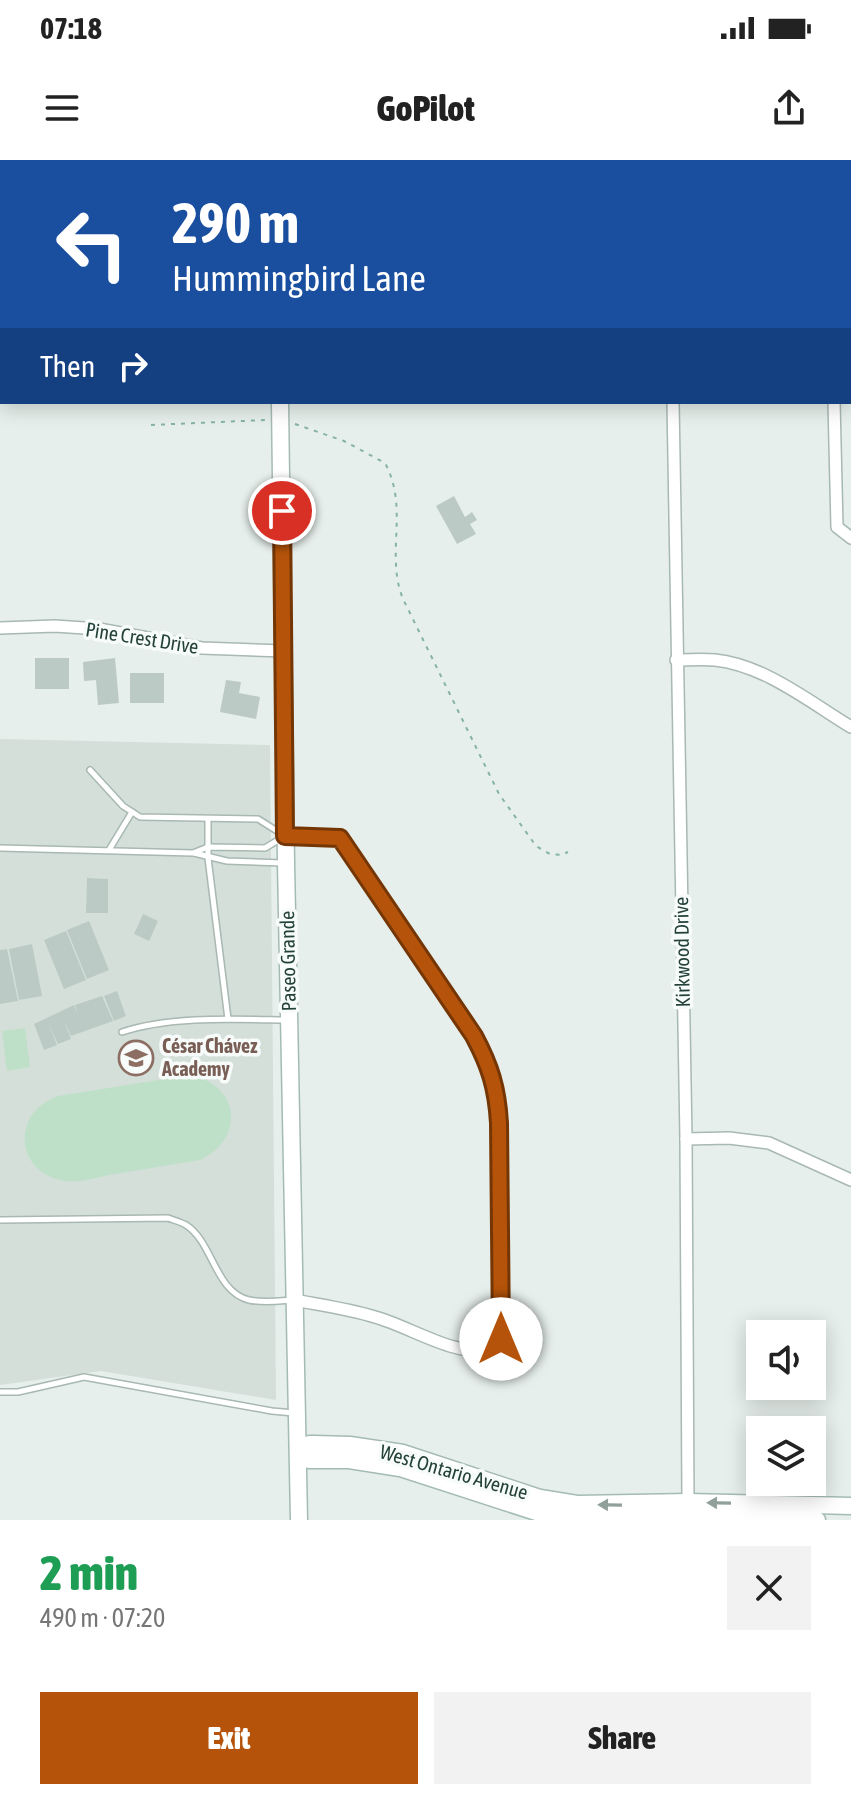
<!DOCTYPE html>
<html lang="en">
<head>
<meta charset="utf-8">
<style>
	body { margin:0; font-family:"Asap Condensed",sans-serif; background:#f2f2f2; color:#222; height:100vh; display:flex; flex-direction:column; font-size:30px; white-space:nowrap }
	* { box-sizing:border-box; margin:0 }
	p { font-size:26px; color:#767676 }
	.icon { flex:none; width:44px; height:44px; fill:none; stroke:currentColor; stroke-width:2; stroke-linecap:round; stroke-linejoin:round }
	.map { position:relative; height:1360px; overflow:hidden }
	.sheet { display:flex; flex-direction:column; background:#fff; flex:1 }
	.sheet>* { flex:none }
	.guide { position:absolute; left:0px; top:0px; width:852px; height:244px; box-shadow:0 4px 20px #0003; background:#1a4fa0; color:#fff; overflow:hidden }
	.controls { position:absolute; left:746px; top:1160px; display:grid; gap:16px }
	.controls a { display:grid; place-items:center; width:80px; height:80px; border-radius:0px; background:#fff; box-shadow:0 4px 20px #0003; font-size:40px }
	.pin { position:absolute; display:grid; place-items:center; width:68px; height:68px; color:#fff; margin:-34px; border:4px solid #fff; border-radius:50%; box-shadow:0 2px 8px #0007 }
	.me { position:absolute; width:88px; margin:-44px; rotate:0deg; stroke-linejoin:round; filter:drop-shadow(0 0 6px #0008) }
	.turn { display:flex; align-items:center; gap:28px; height:168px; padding:0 40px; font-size:36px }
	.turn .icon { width:104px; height:104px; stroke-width:2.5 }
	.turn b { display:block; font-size:56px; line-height:68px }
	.then { display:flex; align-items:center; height:76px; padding:0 40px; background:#0003; gap:16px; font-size:30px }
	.round { display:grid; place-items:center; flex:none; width:84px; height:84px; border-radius:0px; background:#f2f2f2 }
	.head { display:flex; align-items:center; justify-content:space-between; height:136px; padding:0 40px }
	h1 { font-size:48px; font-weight:800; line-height:60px; color:#1e9e55 }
	.primary-button { display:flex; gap:16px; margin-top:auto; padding:16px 40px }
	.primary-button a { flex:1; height:92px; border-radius:0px; background:#b45309; color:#fff; font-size:32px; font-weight:800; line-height:92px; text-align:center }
	.primary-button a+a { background:#f2f2f2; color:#222 }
	.status { display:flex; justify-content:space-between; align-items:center; height:56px; padding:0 40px; background:#fff; direction:ltr }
	.status svg { height:22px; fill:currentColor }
	header { display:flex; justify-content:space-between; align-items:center; height:104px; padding:0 40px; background:#fff; font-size:36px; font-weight:800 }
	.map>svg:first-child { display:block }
</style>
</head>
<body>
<div class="status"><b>07:18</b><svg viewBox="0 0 49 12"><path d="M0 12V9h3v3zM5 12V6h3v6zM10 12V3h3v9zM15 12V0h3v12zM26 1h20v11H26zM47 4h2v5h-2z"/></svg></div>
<header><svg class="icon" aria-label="menu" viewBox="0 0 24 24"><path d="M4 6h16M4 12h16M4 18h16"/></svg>GoPilot<svg class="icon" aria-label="share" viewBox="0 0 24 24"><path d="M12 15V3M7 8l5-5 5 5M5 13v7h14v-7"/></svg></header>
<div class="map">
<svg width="851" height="1360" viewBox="0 0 851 1360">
	<rect width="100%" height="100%" fill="#e6efeb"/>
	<path fill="#d4dfda" d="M0,579L270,585L276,1240L101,1211L0,1225Z"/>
	<g fill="#bfe0c8">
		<path d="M25,868L30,907L7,911L2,871Z"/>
		<path d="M190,915C240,924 246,979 200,1000C170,1005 139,1010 109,1015C95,1018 79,1023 66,1021C16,1015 9,953 58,936Z"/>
	</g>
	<g fill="#bbcac4">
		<path d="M454,336L465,357L472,352L477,360L470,364L476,374L457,384L436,346Z"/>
		<rect x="35" y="498" width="34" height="31"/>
		<path d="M115,498L119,543L98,545L96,520L84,521L83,502Z"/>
		<rect x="130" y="513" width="34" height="30"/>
		<path d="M226,520L241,522L239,533L260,537L256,559L220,552Z"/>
		<path d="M87,718L108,719V753H86Z"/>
		<path d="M143,754L158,761L149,781L134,774Z"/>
		<path d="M89,761L109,810L87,819L67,770Z"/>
		<path d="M66,771L86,820L64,829L44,780Z"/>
		<path d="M32,784L42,836L19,840L9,789Z"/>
		<path d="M7,789L18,841L0,844V790Z"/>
		<path d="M117,831L126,856L114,861L104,836Z"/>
		<path d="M102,836L113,861L71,876L64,861L71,879L58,884L49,865L57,885L44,890L34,864L74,845L78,855L75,845Z"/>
	</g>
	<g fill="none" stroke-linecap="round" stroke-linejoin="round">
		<g stroke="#a8b8b2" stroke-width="8">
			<g id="service">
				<path d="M208,659V698L228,859"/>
				<path d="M0,688L193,693L208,687L265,688L285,676L258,659L140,657L123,646L90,610"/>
				<path d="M109,690L132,652"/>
				<path d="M194,693L227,701L283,703"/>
				<path d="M122,872C170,856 233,859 284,860"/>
				<path d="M0,1060L168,1058C173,1060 181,1062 186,1065C213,1082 215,1132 249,1140C263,1143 278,1141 293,1140"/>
				<path d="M0,1232H18L84,1217L272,1251L294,1253"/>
			</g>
		</g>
		<g stroke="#a8b8b2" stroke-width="14">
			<g id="minor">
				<path d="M670,0V2"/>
				<path d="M819,0L827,2"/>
				<path d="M850,8H851"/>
				<path d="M0,89L2,90"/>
				<path d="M850,209H851"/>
				<path d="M673,242L686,979L688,1342"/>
				<path d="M834,242L837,367L851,378"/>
				<path d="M0,468L55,466L99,469L202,488L284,491"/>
				<path d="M676,500C689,500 702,499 715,500C764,505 810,542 851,567"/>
				<path d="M285,676L340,678L474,876C490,906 496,928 499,963L501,1179L495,1190C453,1197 414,1168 375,1157C349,1149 320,1145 294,1140"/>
				<path d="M686,979L729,978L769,983L851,1020"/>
			</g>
		</g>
		<g stroke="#a4bbb3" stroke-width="19">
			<g id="secondary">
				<path d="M276,0V2"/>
				<path d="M280,242L286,703L299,1360"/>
				<path d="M299,1292L309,1284H314L350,1285L403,1293L540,1338L577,1344L688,1342L851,1346"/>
				<path d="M299,1292L309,1300H349L400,1308L536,1352L575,1359L693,1357L817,1360"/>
			</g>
		</g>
		<g stroke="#86b3a5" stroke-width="2" stroke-dasharray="4 6" stroke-linecap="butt">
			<path d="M295,264L344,281L385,303C410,349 384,397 404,441L499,634L536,686L550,694L561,695L568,692"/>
			<path d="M151,265L265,260"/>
		</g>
		<use href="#service" stroke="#fff" stroke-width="5"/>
		<use href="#minor" stroke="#fff" stroke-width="11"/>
		<use href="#secondary" stroke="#fff" stroke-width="16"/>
	</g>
	<defs><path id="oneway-solid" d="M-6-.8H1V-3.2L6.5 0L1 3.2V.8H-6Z" transform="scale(2)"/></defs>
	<g fill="#92a09c">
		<use href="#oneway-solid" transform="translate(719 1343) rotate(-179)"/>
		<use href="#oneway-solid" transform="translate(610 1345) rotate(-179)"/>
	</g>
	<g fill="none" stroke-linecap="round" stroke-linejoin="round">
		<g stroke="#753606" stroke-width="20">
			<path id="route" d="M282,351L285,676L340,678L474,876C490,906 497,928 499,963L501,1179"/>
		</g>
		<use href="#route" stroke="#b45309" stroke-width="14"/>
	</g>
	<defs>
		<g id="school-ring" transform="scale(1.8)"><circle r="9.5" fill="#f7fbf9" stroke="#8d6e63" stroke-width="1.5"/><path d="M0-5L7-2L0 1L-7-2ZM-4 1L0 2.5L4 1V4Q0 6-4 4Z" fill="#8d6e63"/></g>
	</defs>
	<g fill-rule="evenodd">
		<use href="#school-ring" x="136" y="898"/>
	</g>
	<g text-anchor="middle" stroke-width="7" stroke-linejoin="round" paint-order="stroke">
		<g font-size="20" fill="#24423a" stroke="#f7fbf9">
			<text transform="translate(142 478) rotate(9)" y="7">Pine Crest Drive</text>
			<text transform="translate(682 792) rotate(-91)" y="7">Kirkwood Drive</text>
			<text transform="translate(288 801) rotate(-91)" y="7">Paseo Grande</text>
			<text transform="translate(454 1312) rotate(16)" y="7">West Ontario Avenue</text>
		</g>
		<g font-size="20" font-weight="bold" fill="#785e54" stroke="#f7fbf9" text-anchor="start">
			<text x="162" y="893">César Chávez<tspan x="162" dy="23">Academy</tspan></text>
		</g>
	</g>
</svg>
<div class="controls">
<a><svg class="icon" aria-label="sound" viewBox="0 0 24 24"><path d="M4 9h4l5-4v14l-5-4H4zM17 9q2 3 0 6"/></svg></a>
<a><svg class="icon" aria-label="layers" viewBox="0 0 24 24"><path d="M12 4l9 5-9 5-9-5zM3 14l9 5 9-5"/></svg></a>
</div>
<div class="pin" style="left:282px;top:351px;background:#d93025"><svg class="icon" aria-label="arrive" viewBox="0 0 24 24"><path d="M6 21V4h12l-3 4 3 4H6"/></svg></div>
<svg class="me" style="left:501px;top:1179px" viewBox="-20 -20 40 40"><circle r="19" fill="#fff"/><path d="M0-13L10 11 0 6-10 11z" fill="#b45309"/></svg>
<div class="guide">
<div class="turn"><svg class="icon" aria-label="left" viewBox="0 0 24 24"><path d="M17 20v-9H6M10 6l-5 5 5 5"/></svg><div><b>290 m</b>Hummingbird Lane</div></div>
<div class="then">Then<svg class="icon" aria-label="right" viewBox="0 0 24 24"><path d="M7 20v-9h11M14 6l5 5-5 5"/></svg></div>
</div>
</div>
<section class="sheet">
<div class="head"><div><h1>2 min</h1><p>490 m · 07:20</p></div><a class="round"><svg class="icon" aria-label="close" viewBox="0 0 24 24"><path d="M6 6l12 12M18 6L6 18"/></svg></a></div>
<div class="primary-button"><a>Exit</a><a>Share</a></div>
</section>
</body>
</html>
